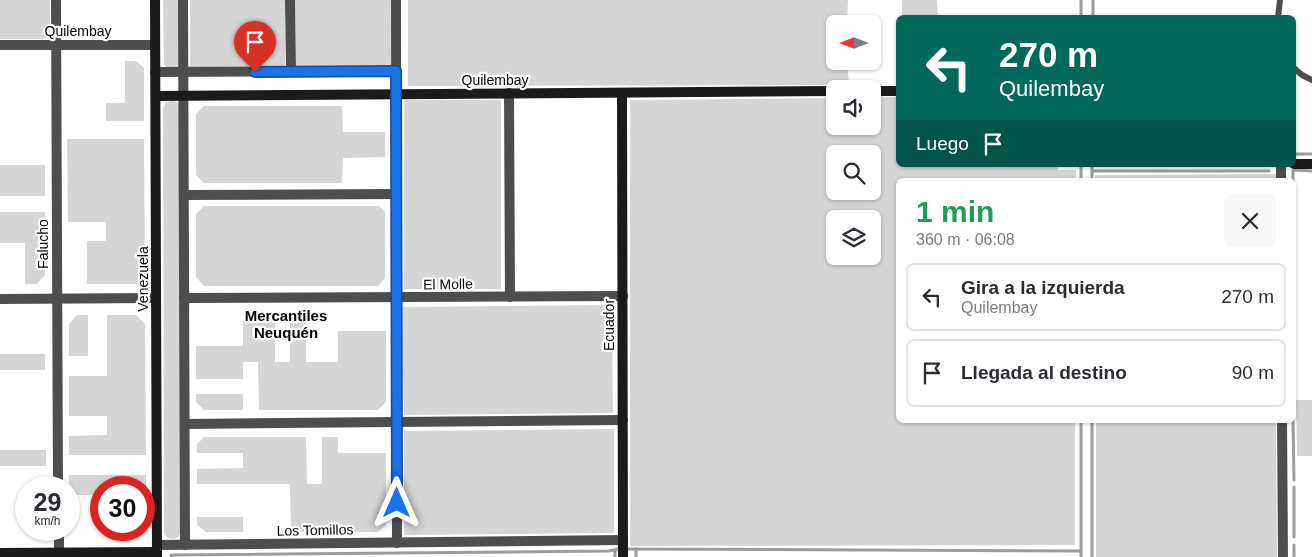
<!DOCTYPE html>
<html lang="es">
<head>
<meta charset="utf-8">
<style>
	body { margin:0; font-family:Helvetica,sans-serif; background:#f7f7f7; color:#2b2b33; height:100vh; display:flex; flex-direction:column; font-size:19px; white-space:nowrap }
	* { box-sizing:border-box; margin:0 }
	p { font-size:16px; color:#7c7c81 }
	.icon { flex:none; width:28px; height:28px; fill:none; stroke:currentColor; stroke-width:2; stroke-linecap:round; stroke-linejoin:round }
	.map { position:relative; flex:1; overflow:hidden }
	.details { position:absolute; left:896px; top:178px; width:400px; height:245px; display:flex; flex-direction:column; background:#fff; border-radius:8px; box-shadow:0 1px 4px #0004 }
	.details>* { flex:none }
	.hud { position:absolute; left:896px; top:15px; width:400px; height:152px; border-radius:8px; box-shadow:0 1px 4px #0004; background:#00695c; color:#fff; overflow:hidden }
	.needle { width:32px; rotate:270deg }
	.controls { position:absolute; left:826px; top:15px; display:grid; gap:10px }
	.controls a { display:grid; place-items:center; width:55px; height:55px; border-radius:8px; background:#fff; box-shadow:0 1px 4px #0004; font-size:25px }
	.speed { position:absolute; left:15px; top:476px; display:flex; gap:10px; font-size:25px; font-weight:700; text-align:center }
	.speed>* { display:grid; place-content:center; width:65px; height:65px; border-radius:50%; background:#fff; box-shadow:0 1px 4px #0004; line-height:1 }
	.speed small { font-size:12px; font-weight:400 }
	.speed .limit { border:8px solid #d22; background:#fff; color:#111 }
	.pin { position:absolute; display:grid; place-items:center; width:42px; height:42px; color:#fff; margin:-51px -21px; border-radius:50% 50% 50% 0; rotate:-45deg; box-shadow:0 0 5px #0007 }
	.pin .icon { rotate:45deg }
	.me { position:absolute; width:55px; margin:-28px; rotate:0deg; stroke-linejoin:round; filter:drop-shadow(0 0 4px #0008) }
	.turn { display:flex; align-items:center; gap:18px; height:105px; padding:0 20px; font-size:22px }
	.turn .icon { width:65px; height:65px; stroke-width:2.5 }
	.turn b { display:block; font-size:35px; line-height:42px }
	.then { display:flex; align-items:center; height:48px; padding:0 20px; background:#0003; gap:10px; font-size:19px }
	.round { display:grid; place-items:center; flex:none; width:52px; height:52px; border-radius:8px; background:#f7f7f7 }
	.summary { display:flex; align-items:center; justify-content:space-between; height:85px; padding:0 20px }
	h1 { font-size:30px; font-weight:800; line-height:38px; color:#1e9e55 }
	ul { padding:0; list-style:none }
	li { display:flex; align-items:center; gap:15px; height:68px; margin:0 10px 8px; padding:0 10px; border:2px solid #e1e1e2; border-radius:8px }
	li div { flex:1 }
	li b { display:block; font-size:19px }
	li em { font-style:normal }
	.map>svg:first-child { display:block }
</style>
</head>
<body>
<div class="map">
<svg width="1312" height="557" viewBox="0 0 1312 557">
	<rect width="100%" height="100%" fill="#fff"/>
	<g fill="#d5d5d5" fill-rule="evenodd">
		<path d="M0,0H50V32L48,36L43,39H0Z"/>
		<path d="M163,0H180V63L177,67H166L164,63Z"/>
		<path d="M190,0H285V66L190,67Z"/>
		<path d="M295,0H391V65L296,66Z"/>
		<path d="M408,0H848L847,24H835V61H847L849,85L408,86Z"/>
		<path d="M902,0H937L938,17H902Z"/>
		<path d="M125,61H136L144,68V121H106V103H125Z"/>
		<path d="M873,97H899V165H1058V170H1076V180H899V420H1075V545L630,546V100L835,98V126H872ZM835,154H872V191H835ZM835,219H872V256H835Z"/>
		<rect x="404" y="100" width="97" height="189"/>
		<path d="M174,101L178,103L180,106V534L178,537L174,539L167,538L164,534L163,108L166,102Z"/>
		<path d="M204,106H342L343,132H385V157L343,158L342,183H204L196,175V114Z"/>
		<path d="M67,139H144L145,275L137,284H87V241H106V222H68Z"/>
		<rect x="0" y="165" width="45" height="31"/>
		<path d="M1276,174V180H1095V175Z"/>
		<path d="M204,206H379L385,212V278L378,286H204L196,277V214Z"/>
		<path d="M0,212H45V275L37,284H25V243H0Z"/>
		<path d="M612,305L613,413L404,415L402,307Z"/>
		<path d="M243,314H275V362H290V314H306V362H338V331H386V402L378,410H259L258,362H243V379H196V346H243Z"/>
		<path d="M77,315H88V356H69V324Z"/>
		<path d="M107,315H136L145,324L146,455H69V436L107,435V416H69V376H107Z"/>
		<rect x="0" y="354" width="45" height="16"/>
		<path d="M196,394H243V410H204L196,402Z"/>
		<path d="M1296,400H1312V456H1297Z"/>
		<path d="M1096,420H1276L1277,557H1096Z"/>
		<path d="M614,429V533L404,535V431Z"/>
		<path d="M204,437H306L307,484H322V437H338V453H386V525L378,532H291L290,484H197V469L243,468V453H197V444Z"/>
		<rect x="0" y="450" width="46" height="16"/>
		<path d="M69,475H146V494L144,495V488H101V495H69Z"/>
		<path d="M197,517H243V532H206L197,525Z"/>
		<rect x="108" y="530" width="19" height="8"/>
	</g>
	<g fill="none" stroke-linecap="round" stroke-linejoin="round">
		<g stroke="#9c9c9c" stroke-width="3">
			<path d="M1081,18V0"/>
			<path d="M1093,18V0"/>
			<path d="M1294,154H1312"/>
			<path d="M1081,167V180"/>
			<path d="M1092,171H1269"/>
			<path d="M1092,180V167"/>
			<path d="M1293,180V170L1312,171"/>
			<path d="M1081,420V557"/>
			<path d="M1293,420L1294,480"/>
			<path d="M1294,487V537"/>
			<path d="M1294,545V557"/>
			<path d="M628,549L1081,551"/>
			<path d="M615,550V557"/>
			<path d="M172,557L171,555L609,551L618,549"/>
			<path d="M636,557V549"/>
			<path d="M1092,557V420"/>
		</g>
		<g stroke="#4e4e4e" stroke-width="6">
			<path d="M1278,18L1280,0"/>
			<path d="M1294,68L1302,75L1312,80"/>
		</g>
		<g stroke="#4e4e4e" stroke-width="10">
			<path d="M56,0L58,488"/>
			<path d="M183,0L185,545"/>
			<path d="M290,0L291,71"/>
			<path d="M396,0L397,543"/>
			<path d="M0,45H155"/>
			<path d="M155,72L396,71"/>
			<path d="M509,93L510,297"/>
			<path d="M1281,165V180"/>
			<path d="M184,195L397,194"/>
			<path d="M184,298L623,296"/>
			<path d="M0,299L156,298"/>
			<path d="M1282,420L1283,557"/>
			<path d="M185,424L623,420"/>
			<path d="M59,530V553"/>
			<path d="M157,545L623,540"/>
		</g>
		<g stroke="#1b1b1b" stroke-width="10">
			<path d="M155,0L157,557"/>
			<path d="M872,91H899"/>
			<path d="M622,93L623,557"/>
			<path d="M156,96L835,91"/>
			<path d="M1294,164H1312"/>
			<path d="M0,553L157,552"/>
		</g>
	</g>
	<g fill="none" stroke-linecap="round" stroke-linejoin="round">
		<g stroke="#114b97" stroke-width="12">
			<path id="route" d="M255,72L396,71L397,503"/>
		</g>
		<use href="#route" stroke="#1a73e8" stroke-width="9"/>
	</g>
	<g text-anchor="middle" stroke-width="4.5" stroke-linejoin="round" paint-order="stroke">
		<g font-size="14" fill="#000" stroke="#fff">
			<text x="78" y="36">Quilembay</text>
			<text x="495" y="85">Quilembay</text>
			<text transform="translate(43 244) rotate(-90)" y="5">Falucho</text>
			<text transform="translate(143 279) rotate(-90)" y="5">Venezuela</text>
			<text transform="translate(448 284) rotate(-1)" y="5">El Molle</text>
			<text transform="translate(609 325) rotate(-90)" y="5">Ecuador</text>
			<text transform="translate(315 530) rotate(-1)" y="5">Los Tomillos</text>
		</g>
		<g font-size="15" font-weight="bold" fill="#000" stroke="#fff">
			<text x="286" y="321">Mercantiles<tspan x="286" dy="17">Neuquén</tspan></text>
		</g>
	</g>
</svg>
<div class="controls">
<a><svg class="needle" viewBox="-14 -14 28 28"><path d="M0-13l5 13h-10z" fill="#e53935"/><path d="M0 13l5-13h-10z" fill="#7c7c81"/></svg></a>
<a><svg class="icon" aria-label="sound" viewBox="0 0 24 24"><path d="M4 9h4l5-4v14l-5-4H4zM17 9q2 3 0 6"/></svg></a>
<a><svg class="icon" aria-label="search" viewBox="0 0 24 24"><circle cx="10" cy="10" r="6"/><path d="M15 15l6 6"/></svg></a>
<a><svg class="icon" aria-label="layers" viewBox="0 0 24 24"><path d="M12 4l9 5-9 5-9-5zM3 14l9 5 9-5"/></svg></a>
</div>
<div class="speed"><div>29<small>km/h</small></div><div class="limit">30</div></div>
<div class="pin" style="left:255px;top:72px;background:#d93025"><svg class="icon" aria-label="arrive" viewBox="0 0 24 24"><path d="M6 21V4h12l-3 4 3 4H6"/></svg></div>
<svg class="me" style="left:397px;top:503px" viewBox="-20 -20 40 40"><path d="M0-17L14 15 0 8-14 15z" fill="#1a73e8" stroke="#fff" stroke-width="4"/></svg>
<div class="hud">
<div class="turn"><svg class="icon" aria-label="left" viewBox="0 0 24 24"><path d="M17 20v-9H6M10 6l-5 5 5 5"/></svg><div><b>270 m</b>Quilembay</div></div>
<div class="then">Luego<svg class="icon" aria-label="arrive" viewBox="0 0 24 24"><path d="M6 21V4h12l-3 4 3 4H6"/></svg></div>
</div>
<section class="details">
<div class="summary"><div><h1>1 min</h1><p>360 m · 06:08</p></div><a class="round"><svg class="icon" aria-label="close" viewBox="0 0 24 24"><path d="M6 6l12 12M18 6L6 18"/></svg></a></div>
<ul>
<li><svg class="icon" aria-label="left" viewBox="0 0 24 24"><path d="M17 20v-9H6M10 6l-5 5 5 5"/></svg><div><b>Gira a la izquierda</b><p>Quilembay</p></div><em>270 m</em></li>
<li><svg class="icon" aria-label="arrive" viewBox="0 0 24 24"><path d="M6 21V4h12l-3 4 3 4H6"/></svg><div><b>Llegada al destino</b></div><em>90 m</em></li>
</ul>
</section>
</div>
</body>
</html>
